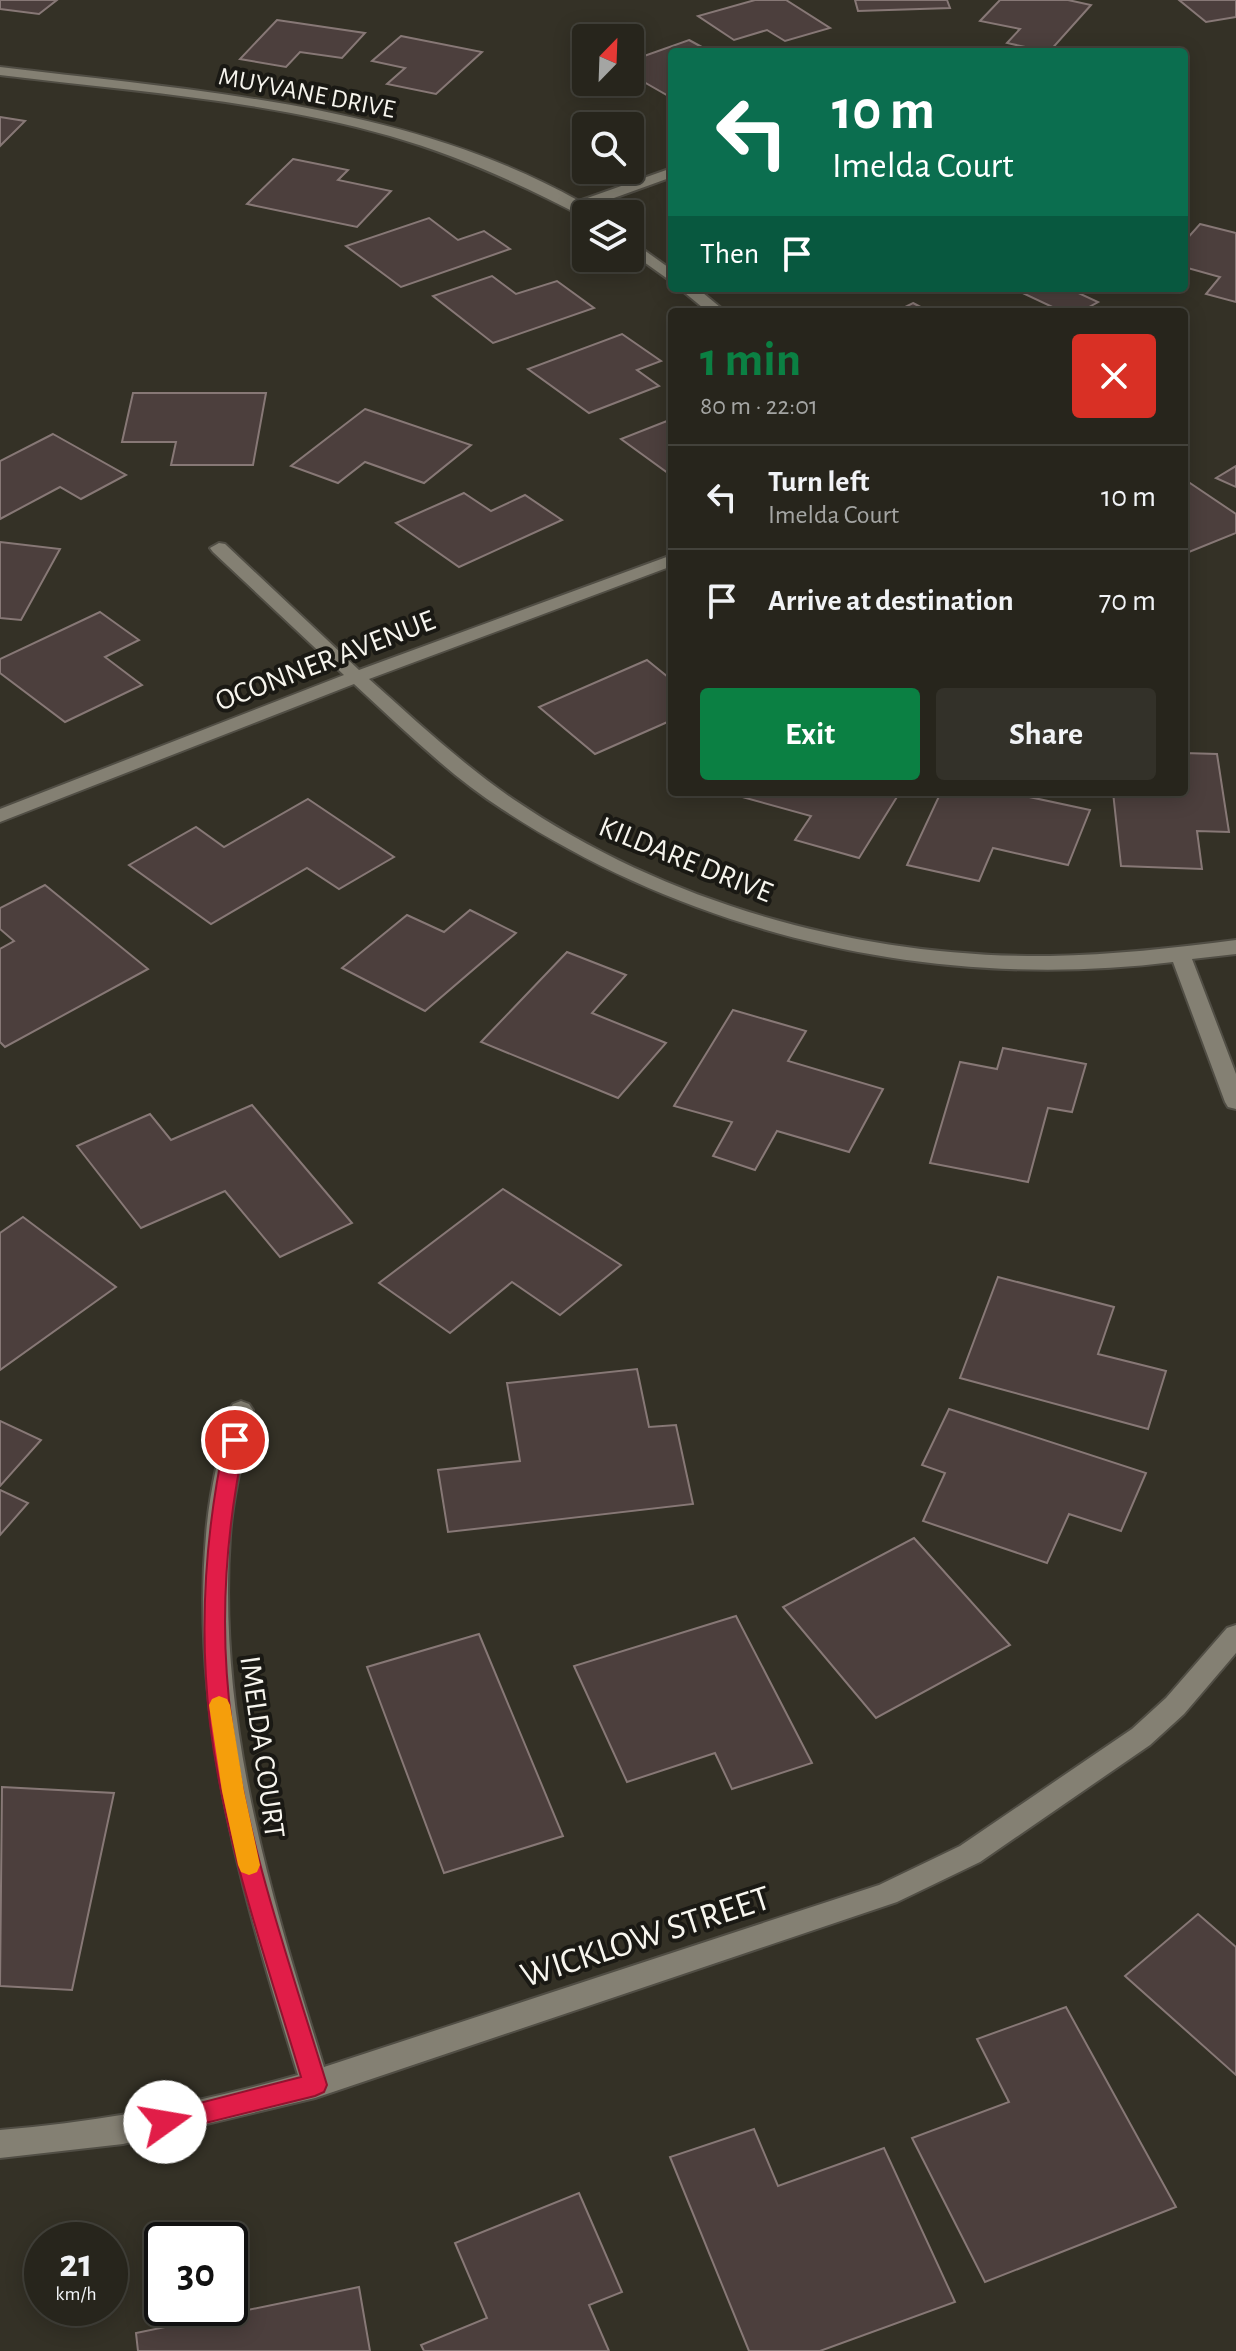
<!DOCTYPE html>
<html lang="en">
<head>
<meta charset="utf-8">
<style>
	body { margin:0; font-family:"Alegreya Sans",sans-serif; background:#333129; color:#f1f3f6; height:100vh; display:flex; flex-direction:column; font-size:30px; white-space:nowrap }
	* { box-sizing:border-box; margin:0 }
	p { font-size:26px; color:#a4a5a3 }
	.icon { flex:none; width:44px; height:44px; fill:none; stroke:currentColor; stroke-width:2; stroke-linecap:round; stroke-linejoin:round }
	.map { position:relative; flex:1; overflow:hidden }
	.panel { position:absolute; left:668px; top:308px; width:520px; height:488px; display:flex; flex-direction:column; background:#27251c; border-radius:8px; box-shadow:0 4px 20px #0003,0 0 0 2px #43423b }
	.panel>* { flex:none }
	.banner { position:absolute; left:668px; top:48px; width:520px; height:244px; border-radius:8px; box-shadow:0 4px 20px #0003,0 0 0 2px #43423b; background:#0b6e4f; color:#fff; overflow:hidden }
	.needle { width:52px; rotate:23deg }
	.buttons { position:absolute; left:572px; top:24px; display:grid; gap:16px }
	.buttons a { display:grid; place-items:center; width:72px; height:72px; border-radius:8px; background:#27251c; box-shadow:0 4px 20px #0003,0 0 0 2px #43423b; font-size:40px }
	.speed { position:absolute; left:24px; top:2222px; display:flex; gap:16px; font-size:40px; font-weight:700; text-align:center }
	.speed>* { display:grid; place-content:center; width:104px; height:104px; border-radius:50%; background:#27251c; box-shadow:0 4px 20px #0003,0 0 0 2px #43423b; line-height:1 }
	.speed small { font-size:20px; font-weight:400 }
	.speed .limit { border:4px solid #111; border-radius:12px; background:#fff; color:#111 }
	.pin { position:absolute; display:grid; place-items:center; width:68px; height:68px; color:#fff; margin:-34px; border:4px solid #fff; border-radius:50%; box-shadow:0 2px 8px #0007 }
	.me { position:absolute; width:88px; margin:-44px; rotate:77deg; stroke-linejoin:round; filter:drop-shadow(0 0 6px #0008) }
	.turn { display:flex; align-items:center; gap:28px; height:168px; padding:0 32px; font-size:36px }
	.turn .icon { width:104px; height:104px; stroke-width:2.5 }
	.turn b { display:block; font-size:56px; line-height:68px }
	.then { display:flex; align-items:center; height:76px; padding:0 32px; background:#0003; gap:16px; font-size:30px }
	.round { display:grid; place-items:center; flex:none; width:84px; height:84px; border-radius:8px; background:#333129 }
	.overview { display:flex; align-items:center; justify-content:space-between; height:136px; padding:0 32px }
	h1 { font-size:48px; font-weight:700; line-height:60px; color:#0b8043 }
	.action { display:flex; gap:16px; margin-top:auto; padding:16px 32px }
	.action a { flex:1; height:92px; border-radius:8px; background:#0b8043; color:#fff; font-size:32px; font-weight:700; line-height:92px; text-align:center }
	.action a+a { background:#333129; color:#f1f3f6 }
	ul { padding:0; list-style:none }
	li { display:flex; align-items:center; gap:24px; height:104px; padding:0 32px; border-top:2px solid #43423b }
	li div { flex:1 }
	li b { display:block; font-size:30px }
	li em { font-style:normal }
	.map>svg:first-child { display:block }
</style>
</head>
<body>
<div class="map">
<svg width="1236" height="2351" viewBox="0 0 1236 2351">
	<rect width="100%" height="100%" fill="#343126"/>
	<g fill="#4c3f3d" stroke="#877876" stroke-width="2">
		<path d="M0,0H57L39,14L0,9Z"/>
		<path d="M755,0H786L830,28L785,41L767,30L734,40L698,16Z"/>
		<path d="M855,0H947L950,8L858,11Z"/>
		<path d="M1000,0H1068L1091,5L1049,52L1007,43L1020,29L980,21Z"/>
		<path d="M1179,0H1236V17L1206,22Z"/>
		<path d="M277,20L365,33L342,58L300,52L286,67L240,59Z"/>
		<path d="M401,36L482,52L436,94L387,84L405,68L372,61Z"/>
		<path d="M689,40L711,52H672V98L630,74V61Z"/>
		<path d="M0,117L25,121L0,146Z"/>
		<path d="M293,159L348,170L338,180L391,191L357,227L247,204Z"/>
		<path d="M429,218L458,240L484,231L510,249L401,287L346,246Z"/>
		<path d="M1200,224L1236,233V302L1206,294L1220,277L1184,267V242Z"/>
		<path d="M492,276L516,294L557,281L594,308L493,343L433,296Z"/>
		<path d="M1012,288H1080L1074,291L1098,302L1080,312H1063Z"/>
		<path d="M913,303L930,312H895Z"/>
		<path d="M622,334L661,361L637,370L659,386L589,413L528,369Z"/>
		<path d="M133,393H266L253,465H171L176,442H122Z"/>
		<path d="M365,409L471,445L424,483L365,462L338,483L291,466Z"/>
		<path d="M672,419V476L621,439Z"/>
		<path d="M53,434L126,475L81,499L60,487L0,519V461Z"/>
		<path d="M1236,466V487L1216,478Z"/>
		<path d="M1184,479L1236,514V533L1184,554Z"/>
		<path d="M464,493L491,511L525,495L562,520L459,567L396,523Z"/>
		<path d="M0,542L60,549L21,620L0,618Z"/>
		<path d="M100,612L139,640L105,657L142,685L65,722L0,673V659Z"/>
		<path d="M647,660L668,677L672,675V720L595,754L539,707Z"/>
		<path d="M1184,753L1217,754L1229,832L1197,831L1202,869L1121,866L1113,792H1184Z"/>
		<path d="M746,792H900L859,858L795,840L811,816L742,797Z"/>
		<path d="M941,792H1006L1090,810L1068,865L993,848L979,881L907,865Z"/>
		<path d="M308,799L394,857L339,889L307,868L211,924L129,865L196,827L224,847Z"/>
		<path d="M45,885L148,969L5,1047L0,1042V949L14,941L0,929V908Z"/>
		<path d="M470,910L516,933L425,1011L342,968L407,915L444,932Z"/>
		<path d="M567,952L626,975L592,1013L666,1043L618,1098L481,1042Z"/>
		<path d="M733,1010L806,1031L788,1061L883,1089L849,1152L777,1131L755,1170L713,1156L732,1122L674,1106Z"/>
		<path d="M1003,1048L1086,1064L1072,1112L1048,1108L1028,1182L930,1163L960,1062L997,1069Z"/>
		<path d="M252,1105L352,1223L280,1257L225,1191L141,1228L77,1146L150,1114L171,1140Z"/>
		<path d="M503,1189L621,1265L560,1315L512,1282L450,1333L379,1283Z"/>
		<path d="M23,1217L116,1287L0,1370V1233Z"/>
		<path d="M998,1277L1114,1307L1098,1354L1166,1371L1148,1429L960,1378Z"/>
		<path d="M637,1369L649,1427L676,1425L693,1504L448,1532L438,1470L520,1461L507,1383Z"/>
		<path d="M949,1409L1146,1473L1121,1531L1069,1514L1047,1563L923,1521L945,1473L922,1465Z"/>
		<path d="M0,1421L41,1440L0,1486Z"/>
		<path d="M0,1490L28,1503L0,1535Z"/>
		<path d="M914,1538L1010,1645L876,1718L783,1607Z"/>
		<path d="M736,1616L812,1763L732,1789L715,1753L627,1782L574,1666Z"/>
		<path d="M479,1634L563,1836L444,1873L367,1667Z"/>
		<path d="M2,1787L114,1793L72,1990L0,1986Z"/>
		<path d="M1198,1914L1236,1947V2075L1125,1976Z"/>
		<path d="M1066,2007L1176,2207L985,2282L912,2138L1009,2102L977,2039Z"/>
		<path d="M754,2129L778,2186L884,2148L955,2302L820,2351H749L670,2157Z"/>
		<path d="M579,2193L622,2292L589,2305L609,2351H424L421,2345L487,2318L455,2243Z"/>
		<path d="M359,2287L370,2351H138L136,2333Z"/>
	</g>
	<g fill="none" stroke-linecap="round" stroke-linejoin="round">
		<g stroke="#514e45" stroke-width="4">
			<g id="minor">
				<path d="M0,67C195,91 404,103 579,201L672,168V177L589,207L597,214H586V218C523,185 459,156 390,136C264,100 130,91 0,75Z"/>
				<path d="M630,240L672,270V282L630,252Z"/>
				<path d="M679,288H697L726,312H708Z"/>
				<path d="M219,543L225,544L359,670L672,555V566L369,679C415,720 462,764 513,799C669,905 861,958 1050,956C1112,955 1174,948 1236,940V954L1192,959L1236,1074V1109L1228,1107L1225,1102L1173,962C939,991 699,938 502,809C449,775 401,727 354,684L0,822V809L344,675L213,552L210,548Z"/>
				<path d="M241,1401L249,1404L253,1410C244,1452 233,1494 230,1536C217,1720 270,1894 324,2067L879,1885L960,1846L1132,1729L1166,1698L1227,1628L1236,1625V1653L1184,1714L1150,1745L980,1862L897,1902L315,2098L123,2144L0,2158V2130C102,2122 199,2103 298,2075C244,1899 190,1722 206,1535C209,1493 220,1451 229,1410L233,1404Z"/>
			</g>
		</g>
		<use href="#minor" fill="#848073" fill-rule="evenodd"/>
	</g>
	<path fill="#e11d48" stroke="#92132f" stroke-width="2" d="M235,1432L242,1434L245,1440C225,1533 219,1630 232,1725C248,1848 291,1967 327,2085L324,2092L315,2096L165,2133L157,2130L153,2122L157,2114L301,2077C267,1962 225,1845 210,1724C199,1629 205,1533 225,1440L228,1434Z"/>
	<path fill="#f59e0b" d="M219,1696L227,1699L230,1705L244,1791L260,1865L257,1872L249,1875L241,1872L238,1865L222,1791L209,1705L212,1699Z"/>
	<g text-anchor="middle" stroke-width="8" stroke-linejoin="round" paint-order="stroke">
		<g font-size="26" fill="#f7f5ee" stroke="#1a1914">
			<text transform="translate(307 92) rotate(11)" y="9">MUYVANE DRIVE</text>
		</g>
		<g font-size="30" fill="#f7f5ee" stroke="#1a1914">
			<text transform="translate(325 660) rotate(-21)" y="10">OCONNER AVENUE</text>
			<text transform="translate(686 859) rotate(22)" y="10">KILDARE DRIVE</text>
			<text transform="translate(263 1747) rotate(82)" y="10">IMELDA COURT</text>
		</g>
		<g font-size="36" fill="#f7f5ee" stroke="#1a1914">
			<text transform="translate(645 1935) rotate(-18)" y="13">WICKLOW STREET</text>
		</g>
	</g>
</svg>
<div class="buttons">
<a><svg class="needle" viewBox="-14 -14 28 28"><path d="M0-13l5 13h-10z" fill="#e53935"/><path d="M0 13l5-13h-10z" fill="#a4a5a3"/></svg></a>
<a><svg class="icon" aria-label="search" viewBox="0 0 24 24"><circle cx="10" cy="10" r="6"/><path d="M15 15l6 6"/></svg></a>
<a><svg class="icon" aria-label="layers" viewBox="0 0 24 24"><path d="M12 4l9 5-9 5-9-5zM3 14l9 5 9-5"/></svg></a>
</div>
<div class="speed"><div>21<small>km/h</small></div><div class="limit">30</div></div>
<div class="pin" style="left:235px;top:1440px;background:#d93025"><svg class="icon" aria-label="arrive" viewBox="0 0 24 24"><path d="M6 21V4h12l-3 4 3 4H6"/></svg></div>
<svg class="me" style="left:165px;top:2122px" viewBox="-20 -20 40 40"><circle r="19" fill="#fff"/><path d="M0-13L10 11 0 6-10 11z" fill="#e11d48"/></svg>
<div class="banner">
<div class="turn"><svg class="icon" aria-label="left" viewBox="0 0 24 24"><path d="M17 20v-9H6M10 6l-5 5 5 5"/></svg><div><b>10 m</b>Imelda Court</div></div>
<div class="then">Then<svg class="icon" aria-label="arrive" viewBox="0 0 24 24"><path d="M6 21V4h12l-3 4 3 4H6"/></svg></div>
</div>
<section class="panel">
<div class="overview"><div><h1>1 min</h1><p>80 m · 22:01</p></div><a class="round" style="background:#d93025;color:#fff"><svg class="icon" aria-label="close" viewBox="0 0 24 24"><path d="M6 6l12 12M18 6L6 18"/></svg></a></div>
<ul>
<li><svg class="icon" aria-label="left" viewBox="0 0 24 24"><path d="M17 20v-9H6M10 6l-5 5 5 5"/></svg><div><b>Turn left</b><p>Imelda Court</p></div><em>10 m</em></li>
<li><svg class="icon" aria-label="arrive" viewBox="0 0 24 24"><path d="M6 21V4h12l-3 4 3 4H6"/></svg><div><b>Arrive at destination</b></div><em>70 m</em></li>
</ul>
<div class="action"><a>Exit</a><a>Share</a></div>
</section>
</div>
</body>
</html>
